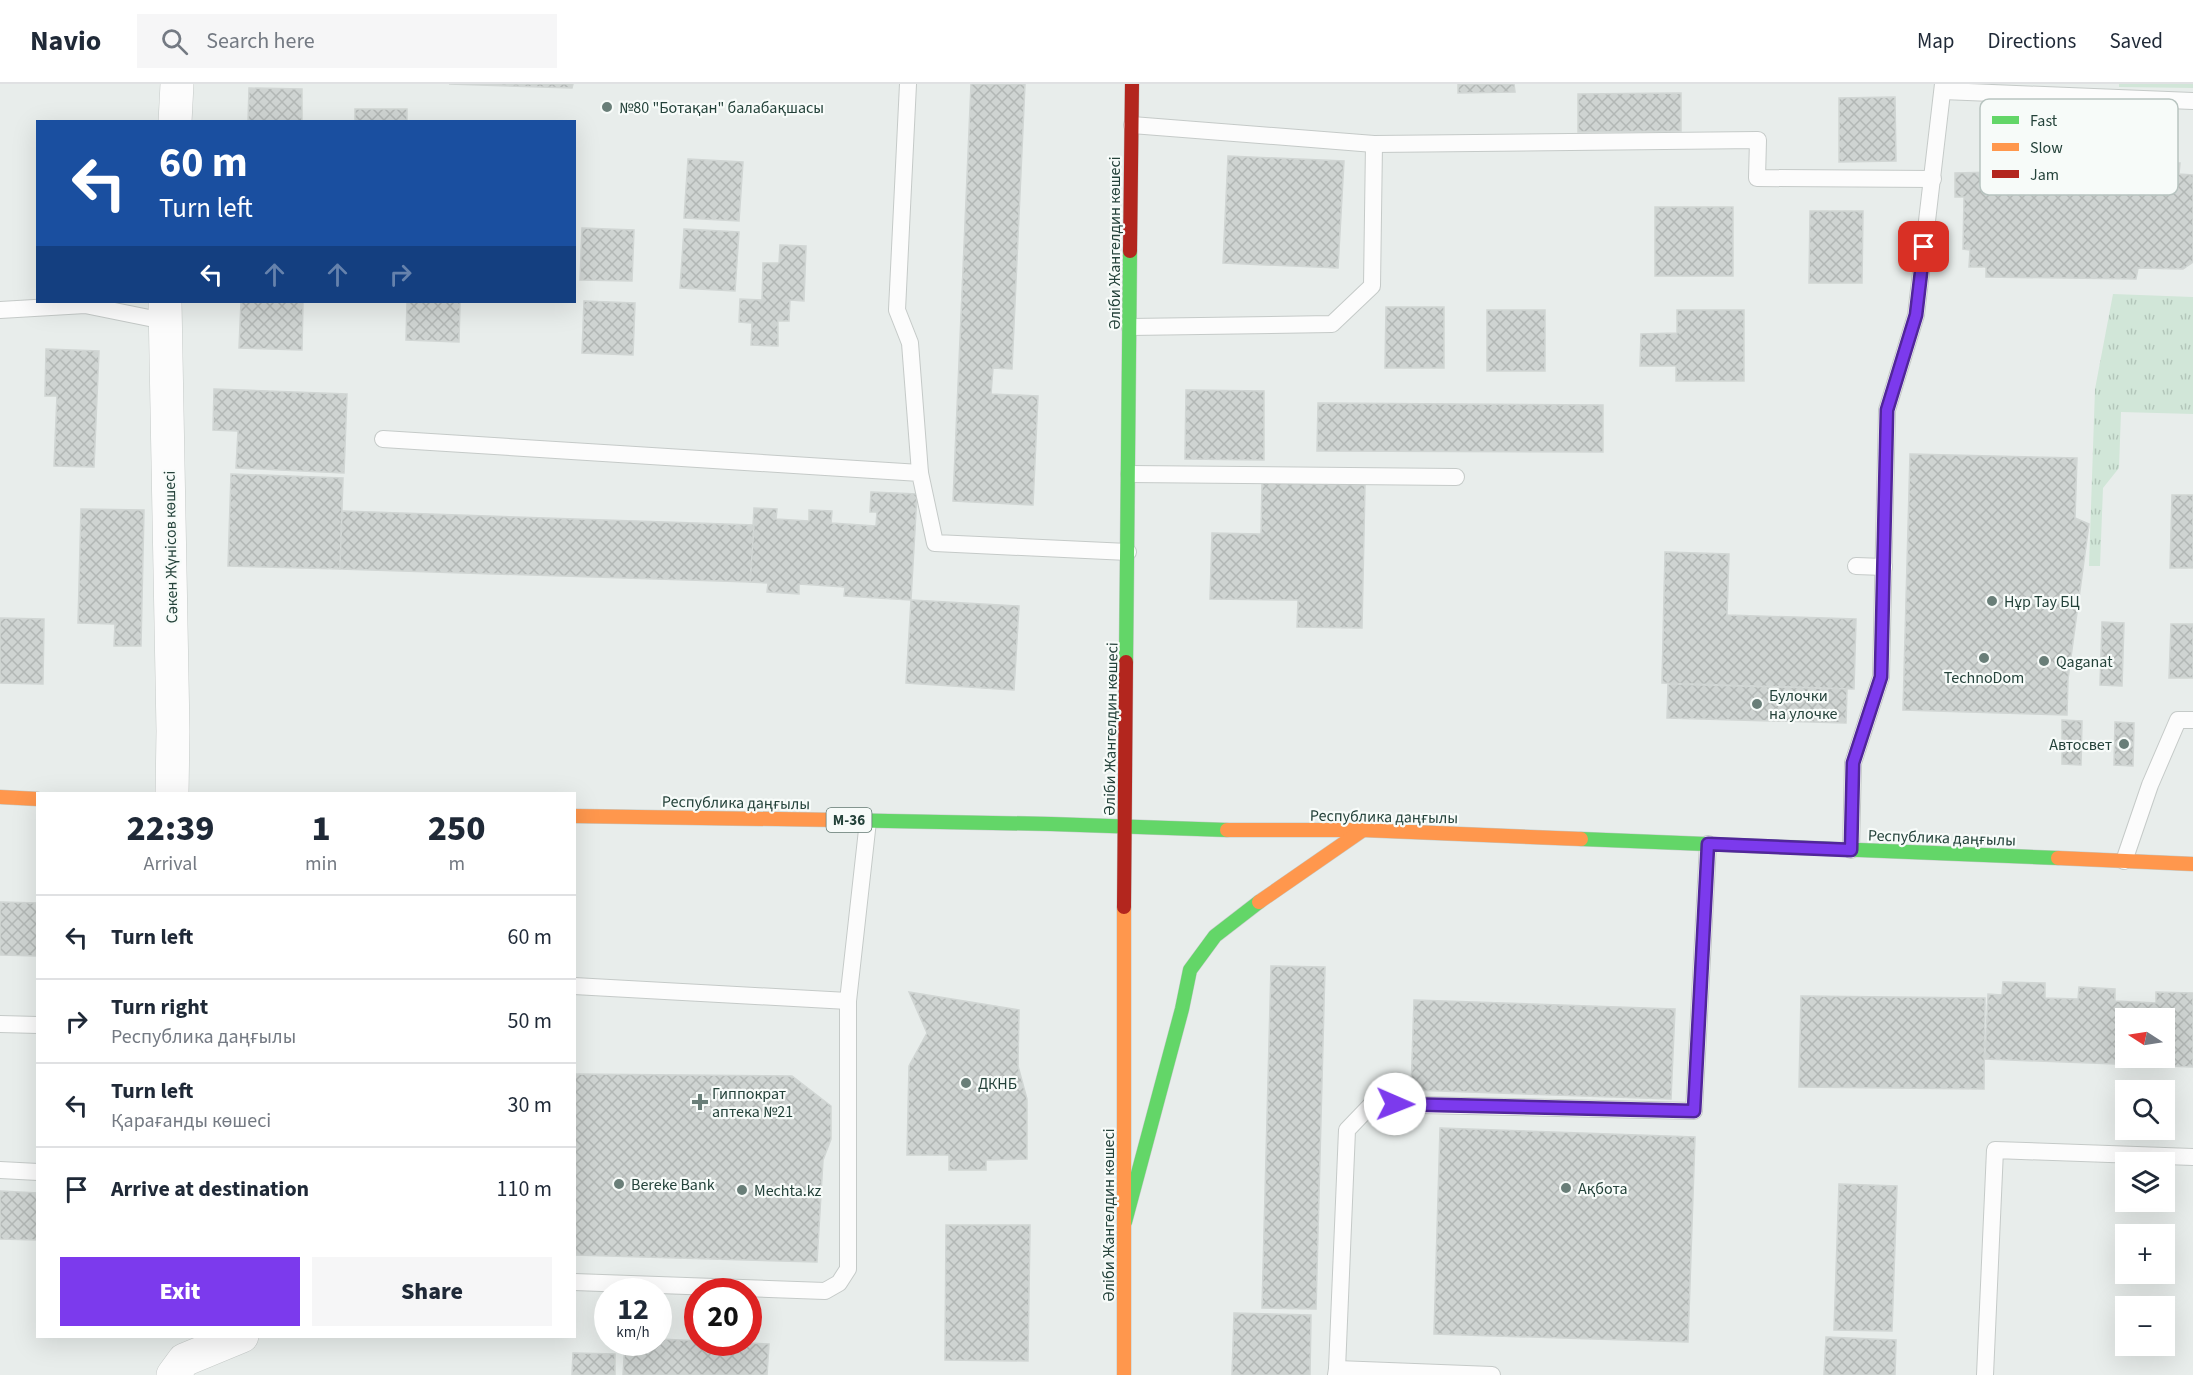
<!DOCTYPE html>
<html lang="en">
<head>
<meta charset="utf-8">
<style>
	body { margin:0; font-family:"Source Sans 3",sans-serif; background:#f6f6f7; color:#1f2937; height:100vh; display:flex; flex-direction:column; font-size:22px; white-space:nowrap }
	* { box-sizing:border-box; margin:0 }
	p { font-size:20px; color:#747a83 }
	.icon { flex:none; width:33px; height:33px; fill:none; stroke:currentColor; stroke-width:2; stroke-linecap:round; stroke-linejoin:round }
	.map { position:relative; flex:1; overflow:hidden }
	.drawer { position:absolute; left:36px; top:708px; width:540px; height:546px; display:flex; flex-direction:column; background:#fff; border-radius:0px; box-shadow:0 6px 24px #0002 }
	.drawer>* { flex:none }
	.top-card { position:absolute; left:36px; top:36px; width:540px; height:183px; border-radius:0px; box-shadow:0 6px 24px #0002; background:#1a4fa0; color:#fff; overflow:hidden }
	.needle { width:39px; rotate:282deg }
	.buttons { position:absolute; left:2115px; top:924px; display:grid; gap:12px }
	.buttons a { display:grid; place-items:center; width:60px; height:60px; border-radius:0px; background:#fff; box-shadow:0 6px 24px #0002; font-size:30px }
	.speed { position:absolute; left:594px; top:1194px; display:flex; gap:12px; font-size:30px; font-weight:700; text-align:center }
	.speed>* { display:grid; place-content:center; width:78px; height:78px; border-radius:50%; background:#fff; box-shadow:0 6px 24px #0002; line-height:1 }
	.speed small { font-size:15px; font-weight:400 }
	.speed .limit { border:9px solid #d22; background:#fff; color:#111 }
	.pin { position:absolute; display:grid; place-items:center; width:51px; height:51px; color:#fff; margin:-26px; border-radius:12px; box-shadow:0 3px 9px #0006 }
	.me { position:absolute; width:66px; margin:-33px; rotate:91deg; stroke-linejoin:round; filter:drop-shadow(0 0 4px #0008) }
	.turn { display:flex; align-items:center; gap:21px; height:126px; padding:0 24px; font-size:27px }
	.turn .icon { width:78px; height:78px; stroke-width:2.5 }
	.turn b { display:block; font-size:42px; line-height:51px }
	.lanes { display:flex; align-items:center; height:57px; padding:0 24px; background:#0003; justify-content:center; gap:30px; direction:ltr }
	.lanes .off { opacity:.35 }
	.eta { display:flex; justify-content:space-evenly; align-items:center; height:102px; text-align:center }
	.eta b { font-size:36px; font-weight:800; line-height:42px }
	.button { display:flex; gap:12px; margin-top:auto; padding:12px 24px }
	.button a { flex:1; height:69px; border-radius:0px; background:#7c3aed; color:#fff; font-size:24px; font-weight:800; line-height:69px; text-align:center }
	.button a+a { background:#f6f6f7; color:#1f2937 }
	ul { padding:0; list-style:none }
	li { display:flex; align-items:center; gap:18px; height:84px; padding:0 24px; border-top:2px solid #e0e1e3 }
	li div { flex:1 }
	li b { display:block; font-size:22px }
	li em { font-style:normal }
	header { display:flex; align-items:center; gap:36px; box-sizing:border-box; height:84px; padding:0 30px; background:#fff; border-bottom:2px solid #e0e1e3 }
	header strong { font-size:28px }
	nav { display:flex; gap:33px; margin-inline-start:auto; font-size:21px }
	.search { width:420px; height:54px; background:#f6f6f7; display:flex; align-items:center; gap:15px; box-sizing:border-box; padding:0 21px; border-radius:0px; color:#747a83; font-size:22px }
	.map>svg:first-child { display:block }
</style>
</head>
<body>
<header>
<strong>Navio</strong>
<div class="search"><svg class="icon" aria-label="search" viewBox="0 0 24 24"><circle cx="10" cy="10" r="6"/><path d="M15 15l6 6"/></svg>Search here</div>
<nav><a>Map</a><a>Directions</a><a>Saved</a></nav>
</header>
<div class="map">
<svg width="2193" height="1291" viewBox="0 0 2193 1291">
	<defs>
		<pattern id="grass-tufts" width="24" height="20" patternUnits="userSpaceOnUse" patternTransform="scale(1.5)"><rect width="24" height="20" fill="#d1e6d8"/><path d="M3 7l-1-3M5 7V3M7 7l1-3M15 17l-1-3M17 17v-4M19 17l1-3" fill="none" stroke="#b3c6ba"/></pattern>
		<pattern id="building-cross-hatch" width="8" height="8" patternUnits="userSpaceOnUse" patternTransform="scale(1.5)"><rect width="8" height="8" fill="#cfd4d2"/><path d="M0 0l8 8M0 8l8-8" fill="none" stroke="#b2b7b5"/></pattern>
	</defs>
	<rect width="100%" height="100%" fill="#e8edeb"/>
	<g fill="url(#grass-tufts)">
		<path d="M2119,0H2193V4L2119,3Z"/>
		<path d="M2113,210L2193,213V330L2121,328L2119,384L2103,404L2100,482H2089L2095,305Z"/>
	</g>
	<g fill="url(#building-cross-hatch)" stroke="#d1d6d4" stroke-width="1.5" fill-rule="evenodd">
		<path d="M449,0H573L572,4Z"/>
		<path d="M971,0H1025L1012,285L993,284L991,310L1038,312L1033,421L953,417Z"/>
		<path d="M1458,0H1514L1515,8L1458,9Z"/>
		<path d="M249,4L302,5V38H248Z"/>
		<path d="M1681,9V47L1578,48V10Z"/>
		<path d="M1895,13L1896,77L1839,78V14Z"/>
		<rect x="355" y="25" width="52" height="13"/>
		<path d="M1228,72L1344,77L1338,184L1223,179Z"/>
		<path d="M688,75L743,78L739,137L684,134Z"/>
		<path d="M1996,76L2180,79L2179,90L2193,91V178L2183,185L2138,184L2136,195L1986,193V183H1969L1970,166L1963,165L1964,113H1955V89L1995,88Z"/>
		<rect x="1655" y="123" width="78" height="69"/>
		<path d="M1810,127H1863L1862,199H1809Z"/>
		<path d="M582,144L634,146L632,197L580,196Z"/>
		<path d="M684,145L739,148L735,207L680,204Z"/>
		<path d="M780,161L806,162L804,217L790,216L789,237H778V262L751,261L752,239L739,238L740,215L762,216L763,179H779Z"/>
		<path d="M584,217L635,219L633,271L582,269Z"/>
		<path d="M241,218H303L302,266L239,264Z"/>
		<path d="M407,218H460L459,258L406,256Z"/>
		<path d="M1386,223H1444V284H1385Z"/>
		<rect x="1487" y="226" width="58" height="61"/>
		<path d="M1677,226H1744V297H1676V282H1640L1641,250L1677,249Z"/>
		<path d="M46,265L99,267L94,383L54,382L57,312H45Z"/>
		<path d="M214,305L347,310L344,389L236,384L238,347L213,346Z"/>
		<path d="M1186,306L1264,307V376L1185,375Z"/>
		<path d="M1318,319L1603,321V368L1317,367Z"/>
		<path d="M1910,370L2077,374L2075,434L2089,440L2068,595L2067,631L1903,626Z"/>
		<path d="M231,390L343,394L340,485L228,482Z"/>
		<path d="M1262,399L1365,401L1362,544L1297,543L1298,516L1210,515L1212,449L1261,450Z"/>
		<path d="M871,408L917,410L911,516L844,512L845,503L799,500V510L767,508L768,499L750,498L754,424L777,425L776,435L809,437V426L832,427L831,439L876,442L877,428H870Z"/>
		<path d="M2172,411H2193V484H2170Z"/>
		<path d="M81,425L144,426L141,562H114L115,540L78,539Z"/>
		<path d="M342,427L754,441L750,498L340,485Z"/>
		<path d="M1665,468L1729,470L1727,531L1856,535L1854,605L1662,599Z"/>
		<path d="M911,516L1019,522L1014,606L906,599Z"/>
		<path d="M0,534L44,535L43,600L0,599Z"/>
		<path d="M2102,538L2124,539L2122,602L2100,601Z"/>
		<path d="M2171,540H2193V594H2169Z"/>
		<path d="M1668,600L1847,605L1846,639L1667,634Z"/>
		<path d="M2062,636L2082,637L2081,681L2062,680Z"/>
		<path d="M2115,638L2134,639L2133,682L2114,681Z"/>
		<path d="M0,818L38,819V872L0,871Z"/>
		<path d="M1271,882L1325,883L1316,1225L1262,1224Z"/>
		<path d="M2003,898L2045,899V914L2078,915L2079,903L2115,905V917L2156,919V908L2193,909V983L1985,975L1988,910L2002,911ZM2126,934H2164V974H2126Z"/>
		<path d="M909,908L1019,926L1018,982L1027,1015V1075L986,1076V1086H949V1071H907L909,982L927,949Z"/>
		<path d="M1801,912L1985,914L1984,1005L1799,1003Z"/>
		<path d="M1414,916L1675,925L1671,1015L1411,1006Z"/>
		<path d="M574,990L792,992L831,1022V1055L823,1076L817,1178L574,1171Z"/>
		<path d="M1440,1044L1695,1053L1688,1258L1434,1250Z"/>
		<path d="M1839,1100L1897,1102L1892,1247L1834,1246Z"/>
		<path d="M0,1107L38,1109V1156L0,1155Z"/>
		<path d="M946,1141H1030L1028,1277L945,1276Z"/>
		<path d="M1234,1229L1311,1231L1310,1291H1232Z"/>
		<path d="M1826,1253L1896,1256L1895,1291H1824Z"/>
		<path d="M658,1255L769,1260L767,1291H623L625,1258H658Z"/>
		<path d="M573,1269L615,1270V1291H572Z"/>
	</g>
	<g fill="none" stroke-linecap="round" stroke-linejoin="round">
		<g stroke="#c5cac8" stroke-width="18">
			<g id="lane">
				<path d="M908,0L897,226L910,259L920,389"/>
				<path d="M1943,7L2193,17"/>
				<path d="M1132,41L1374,60L1758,56L1757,94L1933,95"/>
				<path d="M0,226L85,221L164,237"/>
				<path d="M1130,243L1332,240L1372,202L1374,60"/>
				<path d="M383,355L920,389L935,459L1128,468"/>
				<path d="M1129,390L1456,393"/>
				<path d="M1856,482L1884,483"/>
				<path d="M1851,766L1853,679L1881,593L1887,326L1916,231L1943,0"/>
				<path d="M2124,777L2150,701L2178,636H2193"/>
				<path d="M574,902L848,917"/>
				<path d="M0,940L38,941"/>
				<path d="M0,1086L38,1088"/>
				<path d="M574,1198L825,1207L839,1199L848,1185V917L868,737"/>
				<path d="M1337,1285L1347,1046L1372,1020L1694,1027L1708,760"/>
				<path d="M1336,1291L1337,1285L1492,1291"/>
				<path d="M1985,1291L1995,1066L2193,1073"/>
			</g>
		</g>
		<g stroke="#c5cac8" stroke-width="34">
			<g id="street">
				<path d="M175,38L177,0"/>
				<path d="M165,218L173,647L172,710"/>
				<path d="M173,1291L184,1276L242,1252"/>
			</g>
		</g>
		<g stroke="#c3cbc8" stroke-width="15">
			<g id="fast">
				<path d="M1126,578L1130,167"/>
				<path d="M837,736L1051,740L1227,746"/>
				<path d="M1581,755L2058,774"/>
				<path d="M1125,1138L1182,925L1190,886L1215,852L1259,818"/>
			</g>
		</g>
		<g stroke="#c3cbc8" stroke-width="15">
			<g id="slow">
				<path d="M0,713L38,715"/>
				<path d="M574,732L837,736"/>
				<path d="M1227,746H1363L1581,755"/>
				<path d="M2058,774L2193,780"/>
				<path d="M1259,818L1363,746"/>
				<path d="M1124,823V1291"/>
			</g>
		</g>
		<g stroke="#c3cbc8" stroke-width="15">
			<g id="jam">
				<path d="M1130,167L1132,0"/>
				<path d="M1124,823L1126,578"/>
			</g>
		</g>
		<use href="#lane" stroke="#fcfcfc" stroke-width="16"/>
		<use href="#street" stroke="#fcfcfc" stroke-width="33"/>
		<use href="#fast" stroke="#63d668" stroke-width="14"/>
		<use href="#slow" stroke="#ff974d" stroke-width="14"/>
		<use href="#jam" stroke="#b3261e" stroke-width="14"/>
	</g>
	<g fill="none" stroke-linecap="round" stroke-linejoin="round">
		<g stroke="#51269a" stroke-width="15">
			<path id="route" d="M1395,1020L1694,1027L1708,760L1851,766L1853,679L1881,593L1887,326L1916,231L1924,163"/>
		</g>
		<use href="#route" stroke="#7c3aed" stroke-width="10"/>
	</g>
	<g fill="#697e78" stroke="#f7fbf9" stroke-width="2">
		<circle cx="607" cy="23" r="6"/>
		<circle cx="1992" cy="517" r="6"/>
		<circle cx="1984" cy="574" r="6"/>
		<circle cx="2044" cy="577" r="6"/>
		<circle cx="1757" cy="620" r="6"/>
		<circle cx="2124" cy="660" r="6"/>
		<circle cx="966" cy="999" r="6"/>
		<path d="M697 1009h6v6h6v6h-6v6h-6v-6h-6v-6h6z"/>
		<circle cx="619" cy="1100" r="6"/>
		<circle cx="1566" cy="1104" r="6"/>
		<circle cx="742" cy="1106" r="6"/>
	</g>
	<g text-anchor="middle" stroke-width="4.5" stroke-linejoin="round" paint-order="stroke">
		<rect fill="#f7fbf9" stroke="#637a73" stroke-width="1.5" x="826.5" y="724" width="45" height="24" rx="4.5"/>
		<g font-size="15" font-weight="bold" fill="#24423a">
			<text x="849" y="741">M-36</text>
		</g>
		<g font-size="16" fill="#24423a" stroke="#f7fbf9" text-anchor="start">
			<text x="619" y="29">№80 "Ботақан" балабақшасы</text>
			<text x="2004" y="523">Нұр Тау БЦ</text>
			<text x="2056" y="583">Qaganat</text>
			<text x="1984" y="599" text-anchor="middle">TechnoDom</text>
			<text x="1769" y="617">Булочки<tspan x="1769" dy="18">на улочке</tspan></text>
			<text x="2112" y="666" text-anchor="end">Автосвет</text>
			<text x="978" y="1005">ДКНБ</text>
			<text x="712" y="1015">Гиппократ<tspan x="712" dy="18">аптека №21</tspan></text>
			<text x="631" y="1106">Bereke Bank</text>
			<text x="1578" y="1110">Ақбота</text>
			<text x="754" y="1112">Mechta.kz</text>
		</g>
		<g font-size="16" fill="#24423a" stroke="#f7fbf9">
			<text transform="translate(1114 159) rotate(-90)" y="6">Әліби Жангелдин көшесі</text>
			<text transform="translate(170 463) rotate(-91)" y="6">Сәкен Жүнісов көшесі</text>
			<text transform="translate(1110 645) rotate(-89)" y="6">Әліби Жангелдин көшесі</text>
			<text transform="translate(736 718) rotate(1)" y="6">Республика даңғылы</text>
			<text transform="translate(1384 732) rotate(1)" y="6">Республика даңғылы</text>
			<text transform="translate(1942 753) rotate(2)" y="6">Республика даңғылы</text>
			<text transform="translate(1108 1131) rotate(-90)" y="6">Әліби Жангелдин көшесі</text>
		</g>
	</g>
	<rect x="1980" y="15" width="198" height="96" rx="9" fill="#f7fbf9" stroke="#b8c4c0" stroke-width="1.5"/>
	<rect x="1992" y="32" width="27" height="8" fill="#63d668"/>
	<rect x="1992" y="59" width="27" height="8" fill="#ff974d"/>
	<rect x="1992" y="86" width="27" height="8" fill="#b3261e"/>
	<g font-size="16" fill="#24423a">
		<text x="2030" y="42">Fast</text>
		<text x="2030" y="69">Slow</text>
		<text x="2030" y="96">Jam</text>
	</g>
</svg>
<div class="buttons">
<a><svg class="needle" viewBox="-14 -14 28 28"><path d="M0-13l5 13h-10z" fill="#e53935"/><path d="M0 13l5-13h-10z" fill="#747a83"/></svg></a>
<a><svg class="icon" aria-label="search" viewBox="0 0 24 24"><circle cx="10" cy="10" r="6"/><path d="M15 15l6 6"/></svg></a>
<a><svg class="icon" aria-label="layers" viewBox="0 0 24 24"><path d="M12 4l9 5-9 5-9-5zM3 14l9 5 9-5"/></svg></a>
<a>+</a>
<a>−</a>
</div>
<div class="speed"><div>12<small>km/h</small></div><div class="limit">20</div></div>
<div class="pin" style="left:1924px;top:163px;background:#d93025"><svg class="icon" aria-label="arrive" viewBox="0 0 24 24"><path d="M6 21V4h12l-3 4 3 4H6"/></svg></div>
<svg class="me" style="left:1395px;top:1020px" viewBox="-20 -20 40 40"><circle r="19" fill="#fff"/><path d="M0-13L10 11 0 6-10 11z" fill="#7c3aed"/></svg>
<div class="top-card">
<div class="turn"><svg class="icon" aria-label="left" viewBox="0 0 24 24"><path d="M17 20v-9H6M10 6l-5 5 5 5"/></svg><div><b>60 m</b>Turn left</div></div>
<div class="lanes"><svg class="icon" aria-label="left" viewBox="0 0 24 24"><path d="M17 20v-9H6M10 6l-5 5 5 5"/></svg><svg class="icon off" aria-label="ahead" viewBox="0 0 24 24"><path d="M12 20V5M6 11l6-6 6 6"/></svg><svg class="icon off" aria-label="ahead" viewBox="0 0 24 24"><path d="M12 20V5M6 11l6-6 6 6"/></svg><svg class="icon off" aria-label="right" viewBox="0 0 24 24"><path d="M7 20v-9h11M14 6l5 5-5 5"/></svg></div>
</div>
<section class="drawer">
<div class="eta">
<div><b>22:39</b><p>Arrival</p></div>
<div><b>1</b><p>min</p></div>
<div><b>250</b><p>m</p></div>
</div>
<ul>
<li><svg class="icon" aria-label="left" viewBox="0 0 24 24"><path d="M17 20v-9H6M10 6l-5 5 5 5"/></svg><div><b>Turn left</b></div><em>60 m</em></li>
<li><svg class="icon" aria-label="right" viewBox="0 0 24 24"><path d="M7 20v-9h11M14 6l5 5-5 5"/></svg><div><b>Turn right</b><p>Республика даңғылы</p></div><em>50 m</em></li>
<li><svg class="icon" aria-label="left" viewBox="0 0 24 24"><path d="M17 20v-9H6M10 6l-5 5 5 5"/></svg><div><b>Turn left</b><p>Қарағанды көшесі</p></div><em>30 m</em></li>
<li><svg class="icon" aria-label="arrive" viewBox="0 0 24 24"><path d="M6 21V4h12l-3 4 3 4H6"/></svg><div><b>Arrive at destination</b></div><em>110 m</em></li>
</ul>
<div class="button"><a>Exit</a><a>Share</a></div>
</section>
</div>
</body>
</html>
